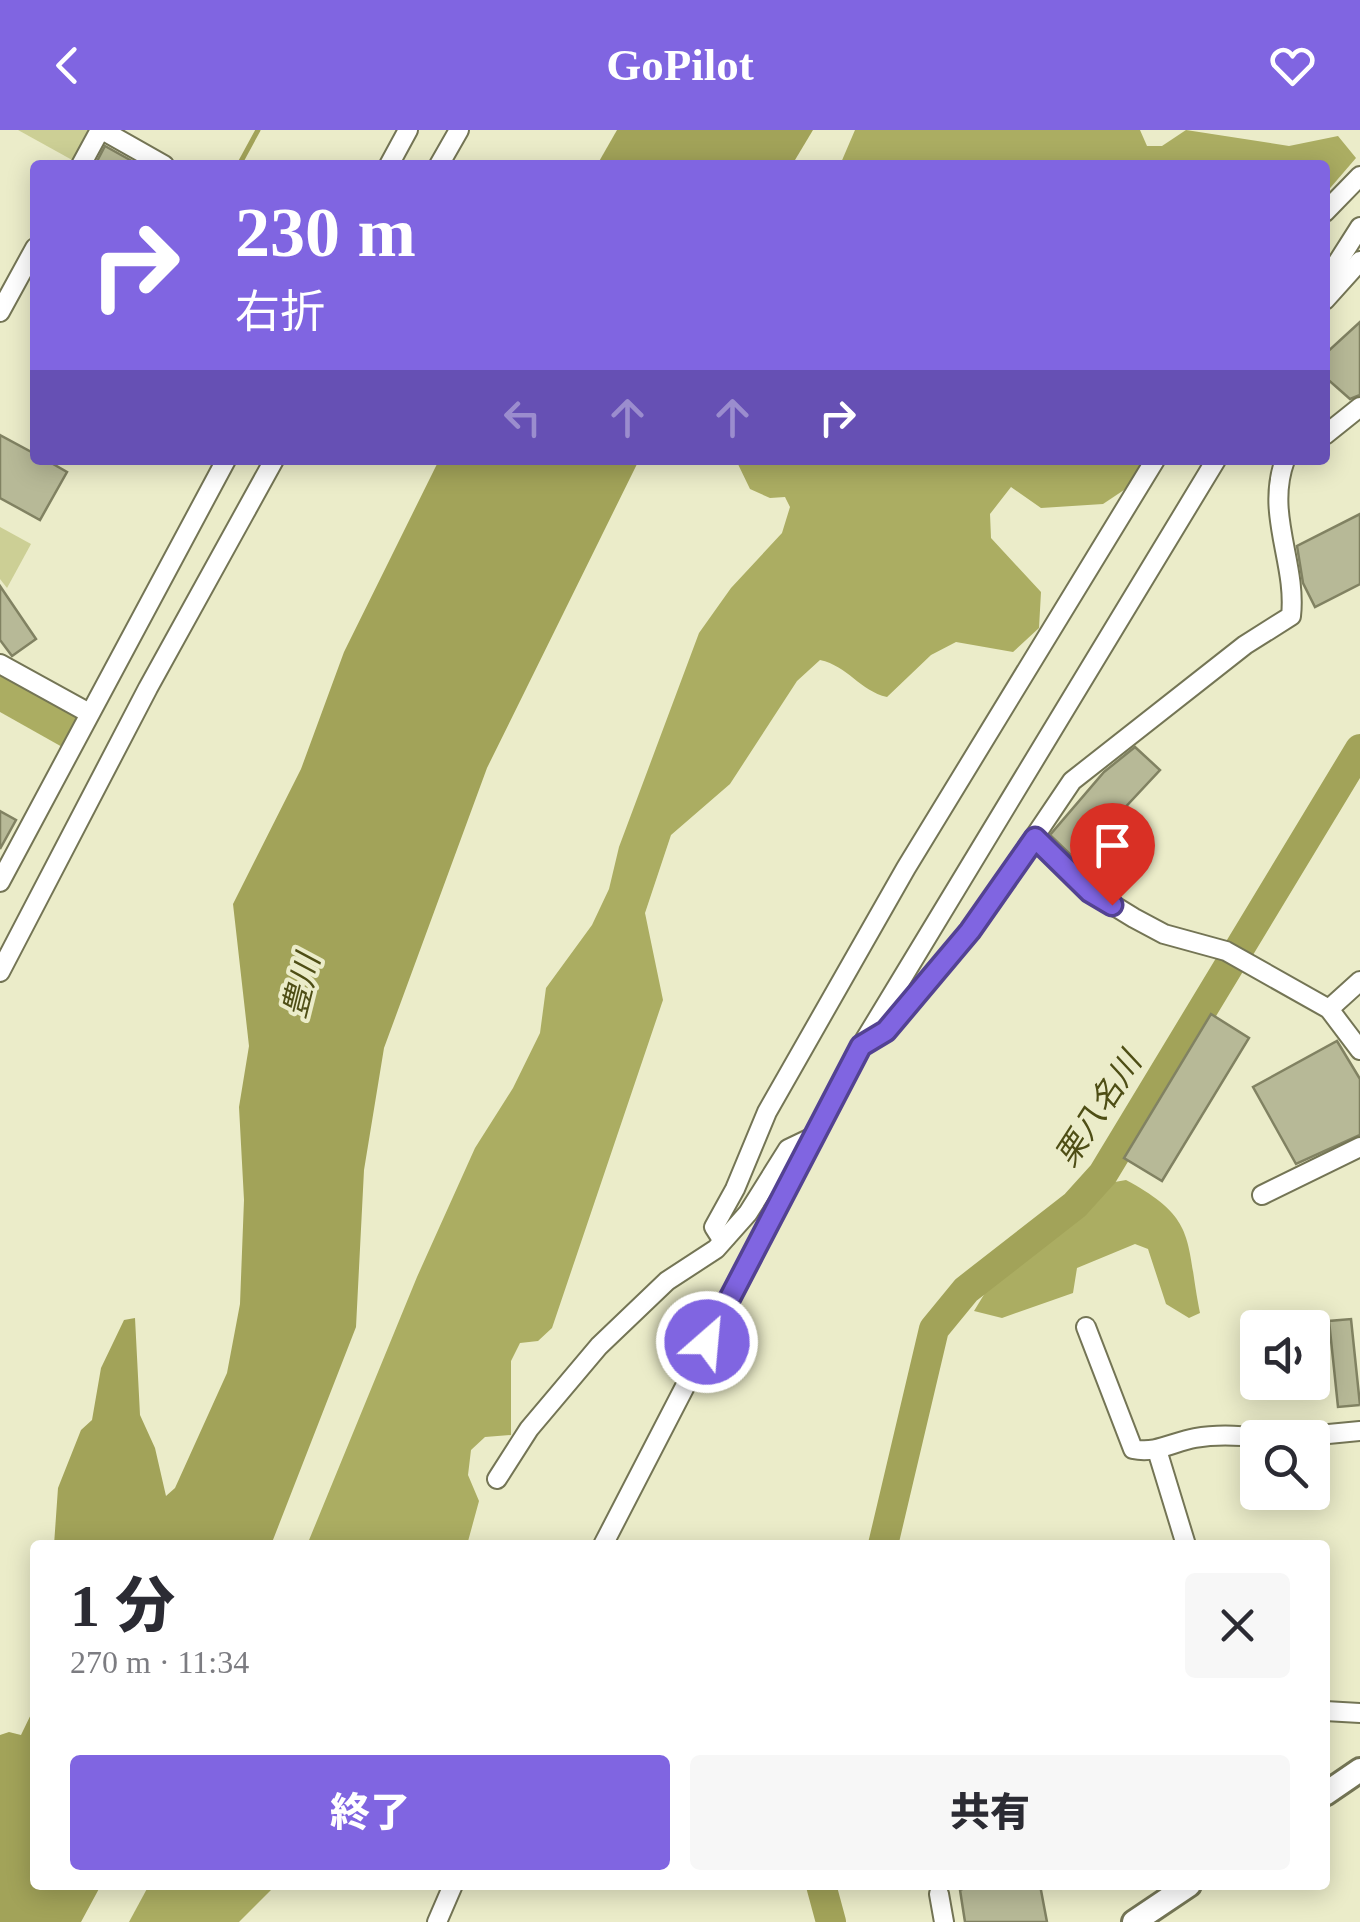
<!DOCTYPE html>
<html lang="ja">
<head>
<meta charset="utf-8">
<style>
	body { margin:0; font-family:"Times New Roman","Noto Sans JP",serif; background:#f7f7f7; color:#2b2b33; height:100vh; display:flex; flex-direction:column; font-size:38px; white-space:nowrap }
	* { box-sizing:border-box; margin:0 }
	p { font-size:32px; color:#7c7c81 }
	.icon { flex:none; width:55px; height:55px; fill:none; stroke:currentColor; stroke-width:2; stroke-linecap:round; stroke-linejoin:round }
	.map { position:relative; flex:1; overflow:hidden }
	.details { position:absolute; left:30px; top:1410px; width:1300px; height:350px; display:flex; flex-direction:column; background:#fff; border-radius:10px; box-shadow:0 5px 25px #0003 }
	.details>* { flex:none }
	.hud { position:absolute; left:30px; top:30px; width:1300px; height:305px; border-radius:10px; box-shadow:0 5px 25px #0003; background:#8065e1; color:#fff; overflow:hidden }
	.buttons { position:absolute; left:1240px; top:1180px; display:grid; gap:20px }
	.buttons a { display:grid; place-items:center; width:90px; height:90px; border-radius:10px; background:#fff; box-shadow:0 5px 25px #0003; font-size:50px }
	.pin { position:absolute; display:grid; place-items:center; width:85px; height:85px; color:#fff; margin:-102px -42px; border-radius:50% 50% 50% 0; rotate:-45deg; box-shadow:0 0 10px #0007 }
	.pin .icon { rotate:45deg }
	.me { position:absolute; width:110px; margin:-55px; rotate:27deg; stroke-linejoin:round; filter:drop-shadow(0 0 8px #0008) }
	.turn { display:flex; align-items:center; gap:35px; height:210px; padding:0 40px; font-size:45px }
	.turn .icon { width:130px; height:130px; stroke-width:2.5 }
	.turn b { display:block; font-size:70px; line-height:85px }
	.lanes { display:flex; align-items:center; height:95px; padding:0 40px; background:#0003; justify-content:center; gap:50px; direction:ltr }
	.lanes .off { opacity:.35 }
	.round { display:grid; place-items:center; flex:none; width:105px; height:105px; border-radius:10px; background:#f7f7f7 }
	.summary { display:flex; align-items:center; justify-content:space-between; height:170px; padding:0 40px }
	h1 { font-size:60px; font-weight:800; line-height:75px }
	.primary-button { display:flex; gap:20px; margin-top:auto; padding:20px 40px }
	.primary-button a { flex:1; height:115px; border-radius:10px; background:#8065e1; color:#fff; font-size:40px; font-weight:800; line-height:115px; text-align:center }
	.primary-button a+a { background:#f7f7f7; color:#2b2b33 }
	header { display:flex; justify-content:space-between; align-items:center; height:130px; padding:0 40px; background:#8065e1; color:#fff; font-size:45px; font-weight:800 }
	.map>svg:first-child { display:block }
</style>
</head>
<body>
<header><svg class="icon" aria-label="back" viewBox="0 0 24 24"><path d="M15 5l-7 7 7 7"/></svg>GoPilot<svg class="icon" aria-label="heart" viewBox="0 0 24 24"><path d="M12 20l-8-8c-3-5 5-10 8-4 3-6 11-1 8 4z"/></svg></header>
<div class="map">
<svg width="1360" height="1792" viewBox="0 0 1360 1792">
	<rect width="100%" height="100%" fill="#ebecc9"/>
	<g fill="#cccf95">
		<path d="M18,0H87L90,2L74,31Z"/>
		<path d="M0,397L31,414L7,458L0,449Z"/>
	</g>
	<g fill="#abad62">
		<path d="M855,0H1140L1147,16H1162L1186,0L1289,16L1338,6L1356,28L1325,64V35H840Z"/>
		<path d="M736,330H1143L1127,358L1103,374L1041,378L1011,357L990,384L991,408L1041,462L1039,498L1013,522L956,512L931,525L887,567C860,561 848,536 820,530L797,551L730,654L671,705L645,783L663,870L552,1198L538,1211L520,1213L511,1231V1305L485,1307L471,1320L468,1345L479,1371L467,1415H307L417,1147L475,1018L513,958L540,903L546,858L592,795L609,759L619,717L699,503L731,458L782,403L790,377L785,367L770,368L750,359Z"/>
		<path d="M0,542L80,586L64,618L0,582Z"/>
		<path d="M1126,1050C1198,1089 1185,1108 1200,1183L1189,1188L1166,1174L1148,1119L1135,1114L1077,1138L1073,1163L1002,1188L974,1181L988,1158L1087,1080L1109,1053Z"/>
		<path d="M149,1755H276L239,1792H129Z"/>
	</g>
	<g fill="#a2a359">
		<path d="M617,0H813L792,35H597Z"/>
		<path d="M439,330H639L487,638L384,918L364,1040L356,1197L271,1415H54L58,1358L81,1300L92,1290L101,1238L124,1190L135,1188L140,1285L155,1318L166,1366L175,1358L227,1243L240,1174L244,1070L239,977L249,916L233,774L301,639L344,522Z"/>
		<path d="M35,1576V1755H101L81,1792H0V1605L9,1602L21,1605Z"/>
	</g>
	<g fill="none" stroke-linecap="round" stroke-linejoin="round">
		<path stroke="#a2a359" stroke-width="5" d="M239,35L258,0"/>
		<g stroke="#a2a359" stroke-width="30">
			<path d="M883,1415L934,1199L966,1160L1075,1075L1103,1044L1360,619"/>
			<path d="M821,1755L831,1792"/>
		</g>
	</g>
	<g fill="#b7b997" stroke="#818262" stroke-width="2.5">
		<path d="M105,16L139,35H95Z"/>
		<path d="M1360,192V265L1350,269L1325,247V224Z"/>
		<path d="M0,305L35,324V330H46L67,342L40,390L0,368Z"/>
		<path d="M1360,384V454L1315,477L1303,453L1297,416Z"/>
		<path d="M0,456L36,509L12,526L0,510Z"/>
		<path d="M1135,617L1160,640L1076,730L1050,705L1104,642Z"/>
		<path d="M0,681L16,690L0,719Z"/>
		<path d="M1211,884L1249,908L1162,1051L1124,1028Z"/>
		<path d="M1337,911L1360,949V1005L1296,1034L1253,957Z"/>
		<path d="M1351,1189L1360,1275L1338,1277L1329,1191Z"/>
		<path d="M971,1755H1040L1047,1792H965L960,1760Z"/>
	</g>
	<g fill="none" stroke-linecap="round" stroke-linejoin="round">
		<g stroke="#747555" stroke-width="22">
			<g id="minor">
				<path d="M102,0L164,35"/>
				<path d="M81,35L100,0"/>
				<path d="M389,35L408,0"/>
				<path d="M439,35L459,0"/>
				<path d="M1325,82L1360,46"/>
				<path d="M1325,152L1360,97"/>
				<path d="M1325,170L1360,131"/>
				<path d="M0,182L35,118"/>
				<path d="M1325,305L1360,277"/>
				<path d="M0,534L89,583"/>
				<path d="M1035,708L1090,761L1134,788L1164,804L1226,821L1329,879L1360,920"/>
				<path d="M0,752L226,330"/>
				<path d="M0,842L148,558L274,330"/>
				<path d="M1329,879L1360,851"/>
				<path d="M865,913L885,901L971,801L1072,651L1245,515L1291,486C1297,433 1265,384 1285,330"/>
				<path d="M1262,1065L1360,1017"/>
				<path d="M727,1106L721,1108L714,1097L735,1059L767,982L906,738L1155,330"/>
				<path d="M1086,1197L1133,1319C1156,1324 1173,1312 1195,1308C1217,1304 1238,1305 1260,1308"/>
				<path d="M1287,1308L1360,1301"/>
				<path d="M1157,1320L1186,1415"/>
				<path d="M497,1349L529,1299L599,1216L667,1151L716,1119L748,1083L788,1019L811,1008"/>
				<path d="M603,1415L861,916L1216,330"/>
				<path d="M1325,1581L1360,1583"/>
				<path d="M939,1764L944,1792"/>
				<path d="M437,1792L453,1755"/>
			</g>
		</g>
		<g stroke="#747555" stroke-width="28">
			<g id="major">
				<path d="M1325,1664L1360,1640"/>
				<path d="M1134,1792L1189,1755"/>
			</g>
		</g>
		<use href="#minor" stroke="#fff" stroke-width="18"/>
		<use href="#major" stroke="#fff" stroke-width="22"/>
	</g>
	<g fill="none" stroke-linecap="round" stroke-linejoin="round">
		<g stroke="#534292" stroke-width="25">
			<path id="route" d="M707,1212L861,916L886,901L970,801L1035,708L1090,762L1112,775"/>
		</g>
		<use href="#route" stroke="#8065e1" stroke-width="18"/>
	</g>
	<g text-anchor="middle" stroke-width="8" stroke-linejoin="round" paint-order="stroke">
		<g font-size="32" font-style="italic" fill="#4e4e15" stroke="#ebecc9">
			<text transform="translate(301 856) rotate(-76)" y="11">豊川</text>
			<text transform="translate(1098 979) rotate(-57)" y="11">栗八名川</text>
		</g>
	</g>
</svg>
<div class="buttons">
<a><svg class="icon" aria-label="sound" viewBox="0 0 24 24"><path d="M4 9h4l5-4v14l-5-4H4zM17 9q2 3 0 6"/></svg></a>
<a><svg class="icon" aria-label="search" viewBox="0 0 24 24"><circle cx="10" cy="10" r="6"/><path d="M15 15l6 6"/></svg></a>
</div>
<div class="pin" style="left:1112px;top:775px;background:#d93025"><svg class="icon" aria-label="arrive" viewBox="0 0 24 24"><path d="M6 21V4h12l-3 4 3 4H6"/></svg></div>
<svg class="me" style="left:707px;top:1212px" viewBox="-20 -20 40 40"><circle r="17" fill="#8065e1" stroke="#fff" stroke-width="3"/><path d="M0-11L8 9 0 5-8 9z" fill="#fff"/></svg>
<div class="hud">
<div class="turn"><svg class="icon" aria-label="right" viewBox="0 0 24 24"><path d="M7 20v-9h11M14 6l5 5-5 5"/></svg><div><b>230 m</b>右折</div></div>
<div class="lanes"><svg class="icon off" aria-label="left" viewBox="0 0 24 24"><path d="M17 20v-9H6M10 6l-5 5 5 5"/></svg><svg class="icon off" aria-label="ahead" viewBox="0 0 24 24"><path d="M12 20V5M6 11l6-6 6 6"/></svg><svg class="icon off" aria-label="ahead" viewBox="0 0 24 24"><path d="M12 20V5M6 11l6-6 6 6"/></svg><svg class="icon" aria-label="right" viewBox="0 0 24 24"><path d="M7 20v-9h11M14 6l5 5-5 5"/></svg></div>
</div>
<section class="details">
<div class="summary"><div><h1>1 分</h1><p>270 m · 11:34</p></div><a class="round"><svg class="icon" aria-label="close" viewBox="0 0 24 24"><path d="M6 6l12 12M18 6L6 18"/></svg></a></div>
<div class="primary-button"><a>終了</a><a>共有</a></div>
</section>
</div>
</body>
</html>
